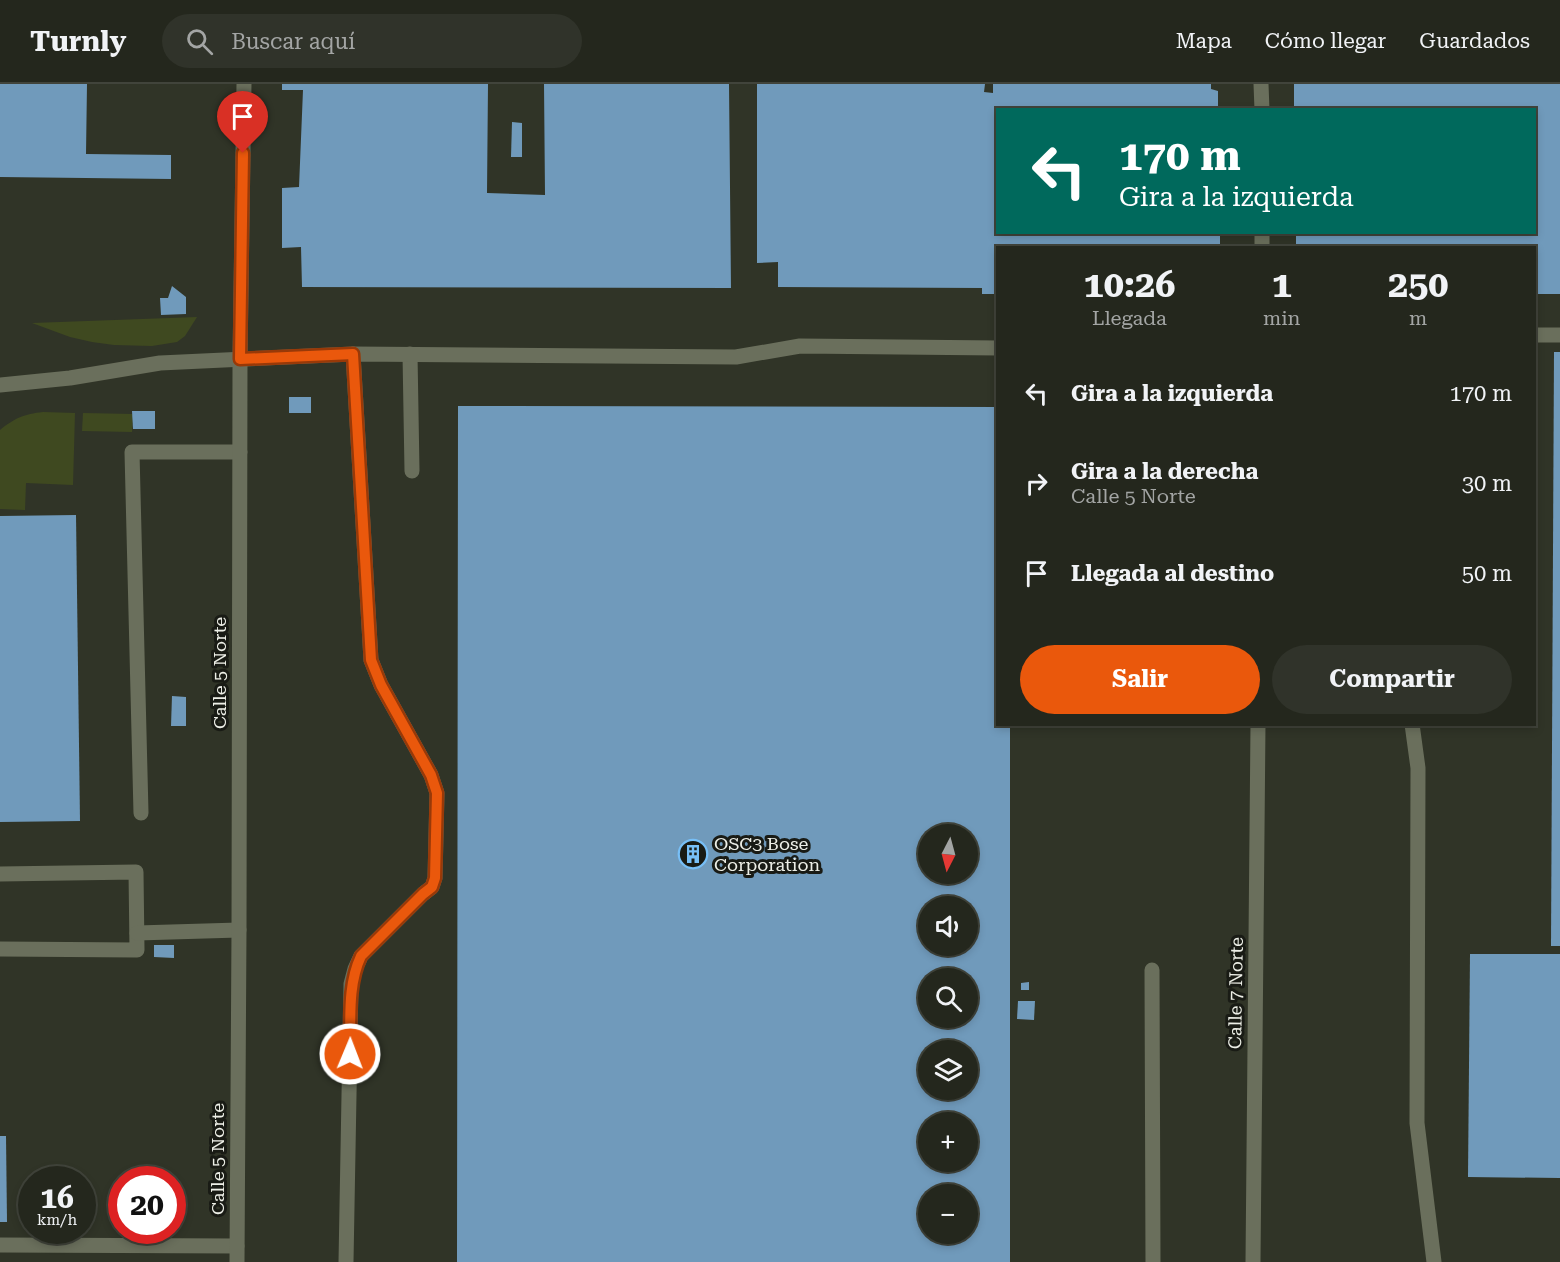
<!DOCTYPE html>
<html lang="es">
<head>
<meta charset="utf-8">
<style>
	body { margin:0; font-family:"Roboto Serif",serif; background:#30332a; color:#f1f3f6; height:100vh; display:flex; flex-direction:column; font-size:22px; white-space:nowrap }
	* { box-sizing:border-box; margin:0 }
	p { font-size:20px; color:#a3a5a4 }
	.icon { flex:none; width:33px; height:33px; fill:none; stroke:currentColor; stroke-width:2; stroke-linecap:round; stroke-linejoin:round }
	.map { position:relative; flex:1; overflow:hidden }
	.panel { position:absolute; left:996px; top:162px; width:540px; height:480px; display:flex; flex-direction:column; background:#24271d; border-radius:0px; box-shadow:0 3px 9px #0003,0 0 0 2px #41443b }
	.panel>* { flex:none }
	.guide { position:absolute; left:996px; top:24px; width:540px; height:126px; border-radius:0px; box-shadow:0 3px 9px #0003,0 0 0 2px #41443b; background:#00695c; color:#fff; overflow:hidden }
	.needle { width:39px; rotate:186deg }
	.tools { position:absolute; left:918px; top:740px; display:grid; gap:12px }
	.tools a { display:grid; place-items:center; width:60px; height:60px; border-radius:50%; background:#24271d; box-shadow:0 3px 9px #0003,0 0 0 2px #41443b; font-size:30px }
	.speed { position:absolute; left:18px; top:1082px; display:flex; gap:12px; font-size:30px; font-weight:700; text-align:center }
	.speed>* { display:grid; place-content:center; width:78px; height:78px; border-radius:50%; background:#24271d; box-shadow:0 3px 9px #0003,0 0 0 2px #41443b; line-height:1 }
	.speed small { font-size:15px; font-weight:400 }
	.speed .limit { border:9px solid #d22; background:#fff; color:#111 }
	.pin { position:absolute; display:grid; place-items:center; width:51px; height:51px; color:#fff; margin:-62px -26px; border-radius:50% 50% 50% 0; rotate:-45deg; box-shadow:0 0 6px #0007 }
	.pin .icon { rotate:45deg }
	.me { position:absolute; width:66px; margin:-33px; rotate:1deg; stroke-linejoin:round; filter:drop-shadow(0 0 4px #0008) }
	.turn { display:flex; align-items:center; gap:21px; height:126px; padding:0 24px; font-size:27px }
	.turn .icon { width:78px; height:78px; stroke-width:2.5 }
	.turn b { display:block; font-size:42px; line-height:51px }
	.eta { display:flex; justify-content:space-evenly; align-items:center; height:102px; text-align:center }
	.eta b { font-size:36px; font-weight:700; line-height:42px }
	.button { display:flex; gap:12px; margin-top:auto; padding:12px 24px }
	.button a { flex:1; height:69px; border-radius:36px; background:#ea580c; color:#fff; font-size:24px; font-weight:700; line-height:69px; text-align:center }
	.button a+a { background:#30332a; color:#f1f3f6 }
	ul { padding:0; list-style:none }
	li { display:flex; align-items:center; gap:18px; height:90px; padding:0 24px }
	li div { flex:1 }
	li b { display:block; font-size:22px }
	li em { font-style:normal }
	header { display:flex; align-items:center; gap:36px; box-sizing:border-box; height:84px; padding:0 30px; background:#24271d; border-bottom:2px solid #41443b }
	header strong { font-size:28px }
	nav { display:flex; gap:33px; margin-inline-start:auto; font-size:21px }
	.search { width:420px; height:54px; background:#30332a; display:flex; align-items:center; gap:15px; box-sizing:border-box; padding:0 21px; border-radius:33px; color:#a3a5a4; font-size:22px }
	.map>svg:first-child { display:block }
</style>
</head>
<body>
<header>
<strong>Turnly</strong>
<div class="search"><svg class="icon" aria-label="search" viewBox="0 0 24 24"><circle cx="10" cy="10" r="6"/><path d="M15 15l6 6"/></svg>Buscar aquí</div>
<nav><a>Mapa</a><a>Cómo llegar</a><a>Guardados</a></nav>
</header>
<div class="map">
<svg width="1560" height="1178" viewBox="0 0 1560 1178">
	<rect width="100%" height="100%" fill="#303427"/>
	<g fill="#3f4920">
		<path d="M197,233L185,252L177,258L152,262L114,261L92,258L70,253L32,239Z"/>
		<path d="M43,328L75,329L73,401L26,399L25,426L0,425V346C15,334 24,330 43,328Z"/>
		<path d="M83,329L133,330L132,348L82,347Z"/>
	</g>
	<g fill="#709abb" fill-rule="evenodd">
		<path d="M0,0H87L86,70L171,71V95L0,93Z"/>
		<path d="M282,0H488L487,109L545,111L544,0H729L731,204L302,203L301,163L282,164V104L299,103L303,6H282Z"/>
		<path d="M757,0H985L984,8L993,9V0H1211V5L1218,7V26H998V148H1220V164H998V210H982V204L778,203V178L757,179Z"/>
		<path d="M1294,0H1560V210H1534V164H1296V148H1534V26H1294Z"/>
		<path d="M512,38L522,39V73H511Z"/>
		<path d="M172,202L186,213V230L161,231L160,214H168Z"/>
		<path d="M1554,268H1560V862H1551Z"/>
		<rect x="289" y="313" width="22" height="16"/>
		<path d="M458,322L998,323V640H1010V1178H457ZM928,750H968V789H928ZM928,822H968V861H928ZM928,894H968V933H928ZM928,966H968V1005H928ZM928,1038H968V1077H928ZM928,1110H968V1149H928Z"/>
		<path d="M132,327H155V345H133Z"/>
		<path d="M76,431L80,737L0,738V432Z"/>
		<path d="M172,612L186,613V642H171Z"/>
		<path d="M154,861H174V874L154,873Z"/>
		<path d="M1470,870H1560V1094L1468,1093Z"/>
		<path d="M1029,898V906H1021V899Z"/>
		<path d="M1018,917H1035L1034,936L1017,935Z"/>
		<path d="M0,1052H6L7,1138H0Z"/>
	</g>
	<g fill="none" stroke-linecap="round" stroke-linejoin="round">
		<g stroke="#6a6f5c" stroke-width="15">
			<path d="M1261,0L1262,26"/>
			<path d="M1262,148V164"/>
			<path d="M1534,251H1560"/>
			<path d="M410,270L412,387"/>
			<path d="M0,301L70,294L160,279L353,270L736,273L800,262L998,264"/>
			<path d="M1412,640L1418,684L1417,1039L1434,1178"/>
			<path d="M141,729L132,368H240"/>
			<path d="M0,790L136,788L137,866L0,865"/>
			<path d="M137,849L239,846"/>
			<path d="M1152,886L1153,1178"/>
			<path d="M0,1161L237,1162"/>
			<path d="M237,1178L239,846L240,275L244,0"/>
			<path d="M346,1178L351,900L355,885L361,872L423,810L432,803L435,794L437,709L431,691L381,601L371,576L353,270"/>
			<path d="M1253,1178L1258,640"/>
		</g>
	</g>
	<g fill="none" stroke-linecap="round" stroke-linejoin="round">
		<g stroke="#983908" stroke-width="15">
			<path id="route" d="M243,69L240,275L353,270L371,576L381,601L431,691L437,709L435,794L432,803L423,810L361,872C347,902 351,937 350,970"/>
		</g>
		<use href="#route" stroke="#ea580c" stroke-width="10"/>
	</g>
	<defs>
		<g id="building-ring" transform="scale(1.5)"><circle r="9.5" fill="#191b15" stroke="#77bff7" stroke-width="1.5"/><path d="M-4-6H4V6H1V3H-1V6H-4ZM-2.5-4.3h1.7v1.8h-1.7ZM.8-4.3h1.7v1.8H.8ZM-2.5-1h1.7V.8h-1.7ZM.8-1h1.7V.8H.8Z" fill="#77bff7"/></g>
	</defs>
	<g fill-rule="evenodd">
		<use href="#building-ring" x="693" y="770"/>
	</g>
	<g text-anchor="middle" stroke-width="6" stroke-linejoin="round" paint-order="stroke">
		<g font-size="18" fill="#edefe7" stroke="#191b15">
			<text transform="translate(220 589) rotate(-90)" y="6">Calle 5 Norte</text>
			<text transform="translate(1236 909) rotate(-89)" y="6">Calle 7 Norte</text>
			<text transform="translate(218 1075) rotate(-90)" y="6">Calle 5 Norte</text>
		</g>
		<g font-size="18" fill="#edefe7" stroke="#191b15" text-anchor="start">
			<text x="714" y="766">OSC3 Bose<tspan x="714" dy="21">Corporation</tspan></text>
		</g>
	</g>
</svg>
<div class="tools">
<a><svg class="needle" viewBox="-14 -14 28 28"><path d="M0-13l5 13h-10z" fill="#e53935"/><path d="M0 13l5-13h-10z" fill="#a3a5a4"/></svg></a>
<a><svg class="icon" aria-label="sound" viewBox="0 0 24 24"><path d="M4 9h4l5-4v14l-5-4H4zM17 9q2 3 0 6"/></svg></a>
<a><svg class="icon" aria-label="search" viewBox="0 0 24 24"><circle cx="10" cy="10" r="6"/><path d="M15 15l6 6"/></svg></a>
<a><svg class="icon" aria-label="layers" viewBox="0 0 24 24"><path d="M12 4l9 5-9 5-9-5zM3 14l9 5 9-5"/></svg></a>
<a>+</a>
<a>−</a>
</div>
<div class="speed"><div>16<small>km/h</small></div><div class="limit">20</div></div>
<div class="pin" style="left:243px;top:69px;background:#d93025"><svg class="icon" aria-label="arrive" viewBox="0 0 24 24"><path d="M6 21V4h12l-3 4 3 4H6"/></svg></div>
<svg class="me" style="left:350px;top:970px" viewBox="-20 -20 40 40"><circle r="17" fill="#ea580c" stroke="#fff" stroke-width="3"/><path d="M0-11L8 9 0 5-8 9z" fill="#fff"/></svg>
<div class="guide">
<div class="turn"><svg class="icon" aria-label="left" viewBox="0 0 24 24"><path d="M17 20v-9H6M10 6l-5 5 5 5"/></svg><div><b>170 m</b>Gira a la izquierda</div></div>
</div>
<section class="panel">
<div class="eta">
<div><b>10:26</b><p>Llegada</p></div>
<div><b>1</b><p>min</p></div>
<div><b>250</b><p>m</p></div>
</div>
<ul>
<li><svg class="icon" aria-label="left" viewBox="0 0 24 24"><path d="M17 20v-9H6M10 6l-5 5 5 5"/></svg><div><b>Gira a la izquierda</b></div><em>170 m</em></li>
<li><svg class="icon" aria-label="right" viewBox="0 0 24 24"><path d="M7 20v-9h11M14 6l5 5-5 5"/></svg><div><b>Gira a la derecha</b><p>Calle 5 Norte</p></div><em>30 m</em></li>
<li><svg class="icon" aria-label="arrive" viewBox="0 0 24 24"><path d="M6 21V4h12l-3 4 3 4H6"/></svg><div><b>Llegada al destino</b></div><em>50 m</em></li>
</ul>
<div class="button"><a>Salir</a><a>Compartir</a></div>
</section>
</div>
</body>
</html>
